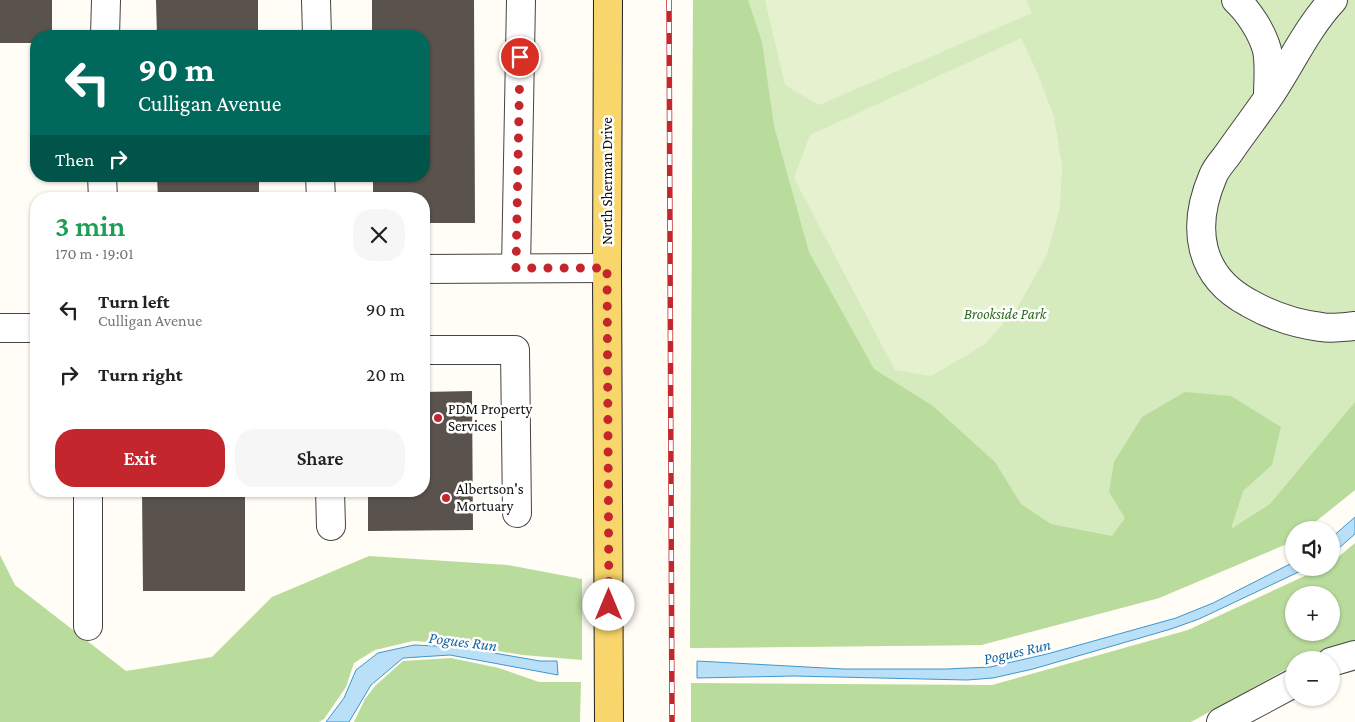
<!DOCTYPE html>
<html lang="en">
<head>
<meta charset="utf-8">
<style>
	body { margin:0; font-family:"Crimson Pro",serif; background:#f6f6f6; color:#202124; height:100vh; display:flex; flex-direction:column; font-size:19px; white-space:nowrap }
	* { box-sizing:border-box; margin:0 }
	p { font-size:16px; color:#757577 }
	.icon { flex:none; width:28px; height:28px; fill:none; stroke:currentColor; stroke-width:2; stroke-linecap:round; stroke-linejoin:round }
	.map { position:relative; flex:1; overflow:hidden }
	.drawer { position:absolute; left:30px; top:192px; width:400px; height:305px; display:flex; flex-direction:column; background:#fff; border-radius:20px; box-shadow:0 1px 4px #0004 }
	.drawer>* { flex:none }
	.banner { position:absolute; left:30px; top:30px; width:400px; height:152px; border-radius:20px; box-shadow:0 1px 4px #0004; background:#00695c; color:#fff; overflow:hidden }
	.fabs { position:absolute; left:1285px; top:521px; display:grid; gap:10px }
	.fabs a { display:grid; place-items:center; width:55px; height:55px; border-radius:50%; background:#fff; box-shadow:0 1px 4px #0004; font-size:25px }
	.pin { position:absolute; display:grid; place-items:center; width:42px; height:42px; color:#fff; margin:-21px; border:2px solid #fff; border-radius:50%; box-shadow:0 1px 5px #0007 }
	.me { position:absolute; width:55px; margin:-28px; rotate:0deg; stroke-linejoin:round; filter:drop-shadow(0 0 4px #0008) }
	.turn { display:flex; align-items:center; gap:18px; height:105px; padding:0 25px; font-size:22px }
	.turn .icon { width:65px; height:65px; stroke-width:2.5 }
	.turn b { display:block; font-size:35px; line-height:42px }
	.then { display:flex; align-items:center; height:48px; padding:0 25px; background:#0003; gap:10px; font-size:19px }
	.round { display:grid; place-items:center; flex:none; width:52px; height:52px; border-radius:20px; background:#f6f6f6 }
	.overview { display:flex; align-items:center; justify-content:space-between; height:85px; padding:0 25px }
	h1 { font-size:30px; font-weight:600; line-height:38px; color:#1e9e55 }
	.cta { display:flex; gap:10px; margin-top:auto; padding:10px 25px }
	.cta a { flex:1; height:58px; border-radius:20px; background:#c4262e; color:#fff; font-size:20px; font-weight:600; line-height:58px; text-align:center }
	.cta a+a { background:#f6f6f6; color:#202124 }
	ul { padding:0; list-style:none }
	li { display:flex; align-items:center; gap:15px; height:65px; padding:0 25px }
	li div { flex:1 }
	li b { display:block; font-size:19px }
	li em { font-style:normal }
	.map>svg:first-child { display:block }
</style>
</head>
<body>
<div class="map">
<svg width="1355" height="722" viewBox="0 0 1355 722">
	<rect width="100%" height="100%" fill="#fffdf5"/>
	<path fill="#d5ebbd" d="M693,0H1355V490L1305,530H1294V539L1289,543L1159,598L981,645L690,648Z"/>
	<g fill="#b9dc9c" fill-rule="evenodd">
		<path d="M693,0H748L762,42L774,126L809,252L874,369L933,406L995,462L1021,504L1051,524L1112,536L1125,518L1109,492L1114,462L1142,417L1185,392L1231,396L1281,427L1272,465L1243,491L1231,529L1270,504L1355,402V490L1305,530H1294V539L1289,543L1159,598L981,645L690,648Z"/>
		<path d="M1355,543V645L1310,656L1302,660H1294V665L1191,722H691V683L992,685L1188,630L1322,568H1331V563ZM1294,595H1331V632H1294Z"/>
		<path d="M0,555L15,585L126,671L212,657L272,597L369,556L508,565L582,579V660L523,655L448,643L413,641L375,650L354,663L346,687L324,719L319,722H0Z"/>
		<path d="M451,658L499,668L539,682H581L580,722H354L365,699L375,686L403,661Z"/>
	</g>
	<g fill="#e6f2cf">
		<path d="M765,0H1026L1032,13L819,105L785,85Z"/>
		<path d="M1021,38L1037,72L1054,117L1062,166L1060,207L1047,255L1017,308L984,345L931,376L895,370L794,178L810,135Z"/>
	</g>
	<g fill="#b9e0f7" stroke="#3f96cf">
		<path d="M1355,517V534L1331,555V538Z"/>
		<path d="M1294,562V568H1307L1199,619L1171,629L1033,669L993,678L967,680L794,676L697,678V661L843,669H946L990,667L1047,654L1176,618L1213,603Z"/>
		<path d="M414,645L459,647L540,661H557L558,675L450,655L403,658L371,685L349,722H326L344,698L356,670L378,653Z"/>
	</g>
	<g fill="#5a524d">
		<path d="M0,0H52V36H36V43H0Z"/>
		<path d="M156,0H258V36H157Z"/>
		<path d="M372,0H474L475,223H424V199H373V176H424V36H372Z"/>
		<path d="M157,176H259V199H158Z"/>
		<path d="M472,391L473,530L368,531V491H424V392Z"/>
		<path d="M142,491H245V591H143Z"/>
	</g>
	<g fill="none" stroke-linecap="round" stroke-linejoin="round">
		<g stroke="#444" stroke-width="30">
			<g id="minor">
				<path d="M316,0L317,36"/>
				<path d="M1236,0C1249,12 1262,32 1267,50C1270,65 1268,82 1268,97"/>
				<path d="M1333,0C1306,29 1290,66 1268,98C1255,117 1241,135 1228,154C1223,161 1216,168 1213,176C1191,227 1198,276 1249,303C1270,315 1296,324 1321,327C1332,329 1344,327 1355,326"/>
				<path d="M105,36L106,0"/>
				<path d="M102,176L103,199"/>
				<path d="M320,176L321,199"/>
				<path d="M516,268L521,0"/>
				<path d="M424,269L607,268"/>
				<path d="M0,328H36"/>
				<path d="M424,350H515L517,513"/>
				<path d="M88,491V626"/>
				<path d="M330,491L331,526"/>
				<path d="M1331,662L1355,655"/>
				<path d="M1221,722L1294,683"/>
			</g>
		</g>
		<g stroke="#222" stroke-width="30">
			<path id="major" d="M608,0L607,268L609,722"/>
		</g>
		<use href="#minor" stroke="#fff" stroke-width="28"/>
		<use href="#major" stroke="#f9d66b" stroke-width="28"/>
		<g stroke="#c4262e" stroke-width="5.5">
			<path id="rail" d="M669,0L672,722"/>
		</g>
		<use href="#rail" stroke="#fff" stroke-width="4" stroke-dasharray="11" stroke-linecap="butt"/>
	</g>
	<g fill="none" stroke-linecap="round" stroke-linejoin="round">
		<path stroke="#c4262e" stroke-width="9" stroke-dasharray="0 16.2" d="M520,57L516,268H607L609,605"/>
	</g>
	<g fill="#c4262e" stroke="#fff" stroke-width="2">
		<circle cx="438" cy="418" r="5"/>
		<circle cx="446" cy="498" r="5"/>
	</g>
	<g text-anchor="middle" stroke-width="5" stroke-linejoin="round" paint-order="stroke">
		<g font-size="15" fill="#111" stroke="#fff">
			<text transform="translate(607 181) rotate(-90)" y="5">North Sherman Drive</text>
		</g>
		<g font-size="15" font-style="italic" fill="#2f6b1f" stroke="#fff">
			<text x="1005" y="319">Brookside Park</text>
		</g>
		<g font-size="15" fill="#111" stroke="#fff" text-anchor="start">
			<text x="448" y="414">PDM Property<tspan x="448" dy="17">Services</tspan></text>
			<text x="456" y="494">Albertson's<tspan x="456" dy="17">Mortuary</tspan></text>
		</g>
		<g font-size="16" font-style="italic" fill="#1768a6" stroke="#fff">
			<text transform="translate(463 641) rotate(7)" y="6">Pogues Run</text>
			<text transform="translate(1017 651) rotate(-13)" y="6">Pogues Run</text>
		</g>
	</g>
</svg>
<div class="fabs">
<a><svg class="icon" aria-label="sound" viewBox="0 0 24 24"><path d="M4 9h4l5-4v14l-5-4H4zM17 9q2 3 0 6"/></svg></a>
<a>+</a>
<a>−</a>
</div>
<div class="pin" style="left:520px;top:57px;background:#d93025"><svg class="icon" aria-label="arrive" viewBox="0 0 24 24"><path d="M6 21V4h12l-3 4 3 4H6"/></svg></div>
<svg class="me" style="left:609px;top:605px" viewBox="-20 -20 40 40"><circle r="19" fill="#fff"/><path d="M0-13L10 11 0 6-10 11z" fill="#c4262e"/></svg>
<div class="banner">
<div class="turn"><svg class="icon" aria-label="left" viewBox="0 0 24 24"><path d="M17 20v-9H6M10 6l-5 5 5 5"/></svg><div><b>90 m</b>Culligan Avenue</div></div>
<div class="then">Then<svg class="icon" aria-label="right" viewBox="0 0 24 24"><path d="M7 20v-9h11M14 6l5 5-5 5"/></svg></div>
</div>
<section class="drawer">
<div class="overview"><div><h1>3 min</h1><p>170 m · 19:01</p></div><a class="round"><svg class="icon" aria-label="close" viewBox="0 0 24 24"><path d="M6 6l12 12M18 6L6 18"/></svg></a></div>
<ul>
<li><svg class="icon" aria-label="left" viewBox="0 0 24 24"><path d="M17 20v-9H6M10 6l-5 5 5 5"/></svg><div><b>Turn left</b><p>Culligan Avenue</p></div><em>90 m</em></li>
<li><svg class="icon" aria-label="right" viewBox="0 0 24 24"><path d="M7 20v-9h11M14 6l5 5-5 5"/></svg><div><b>Turn right</b></div><em>20 m</em></li>
</ul>
<div class="cta"><a>Exit</a><a>Share</a></div>
</section>
</div>
</body>
</html>
